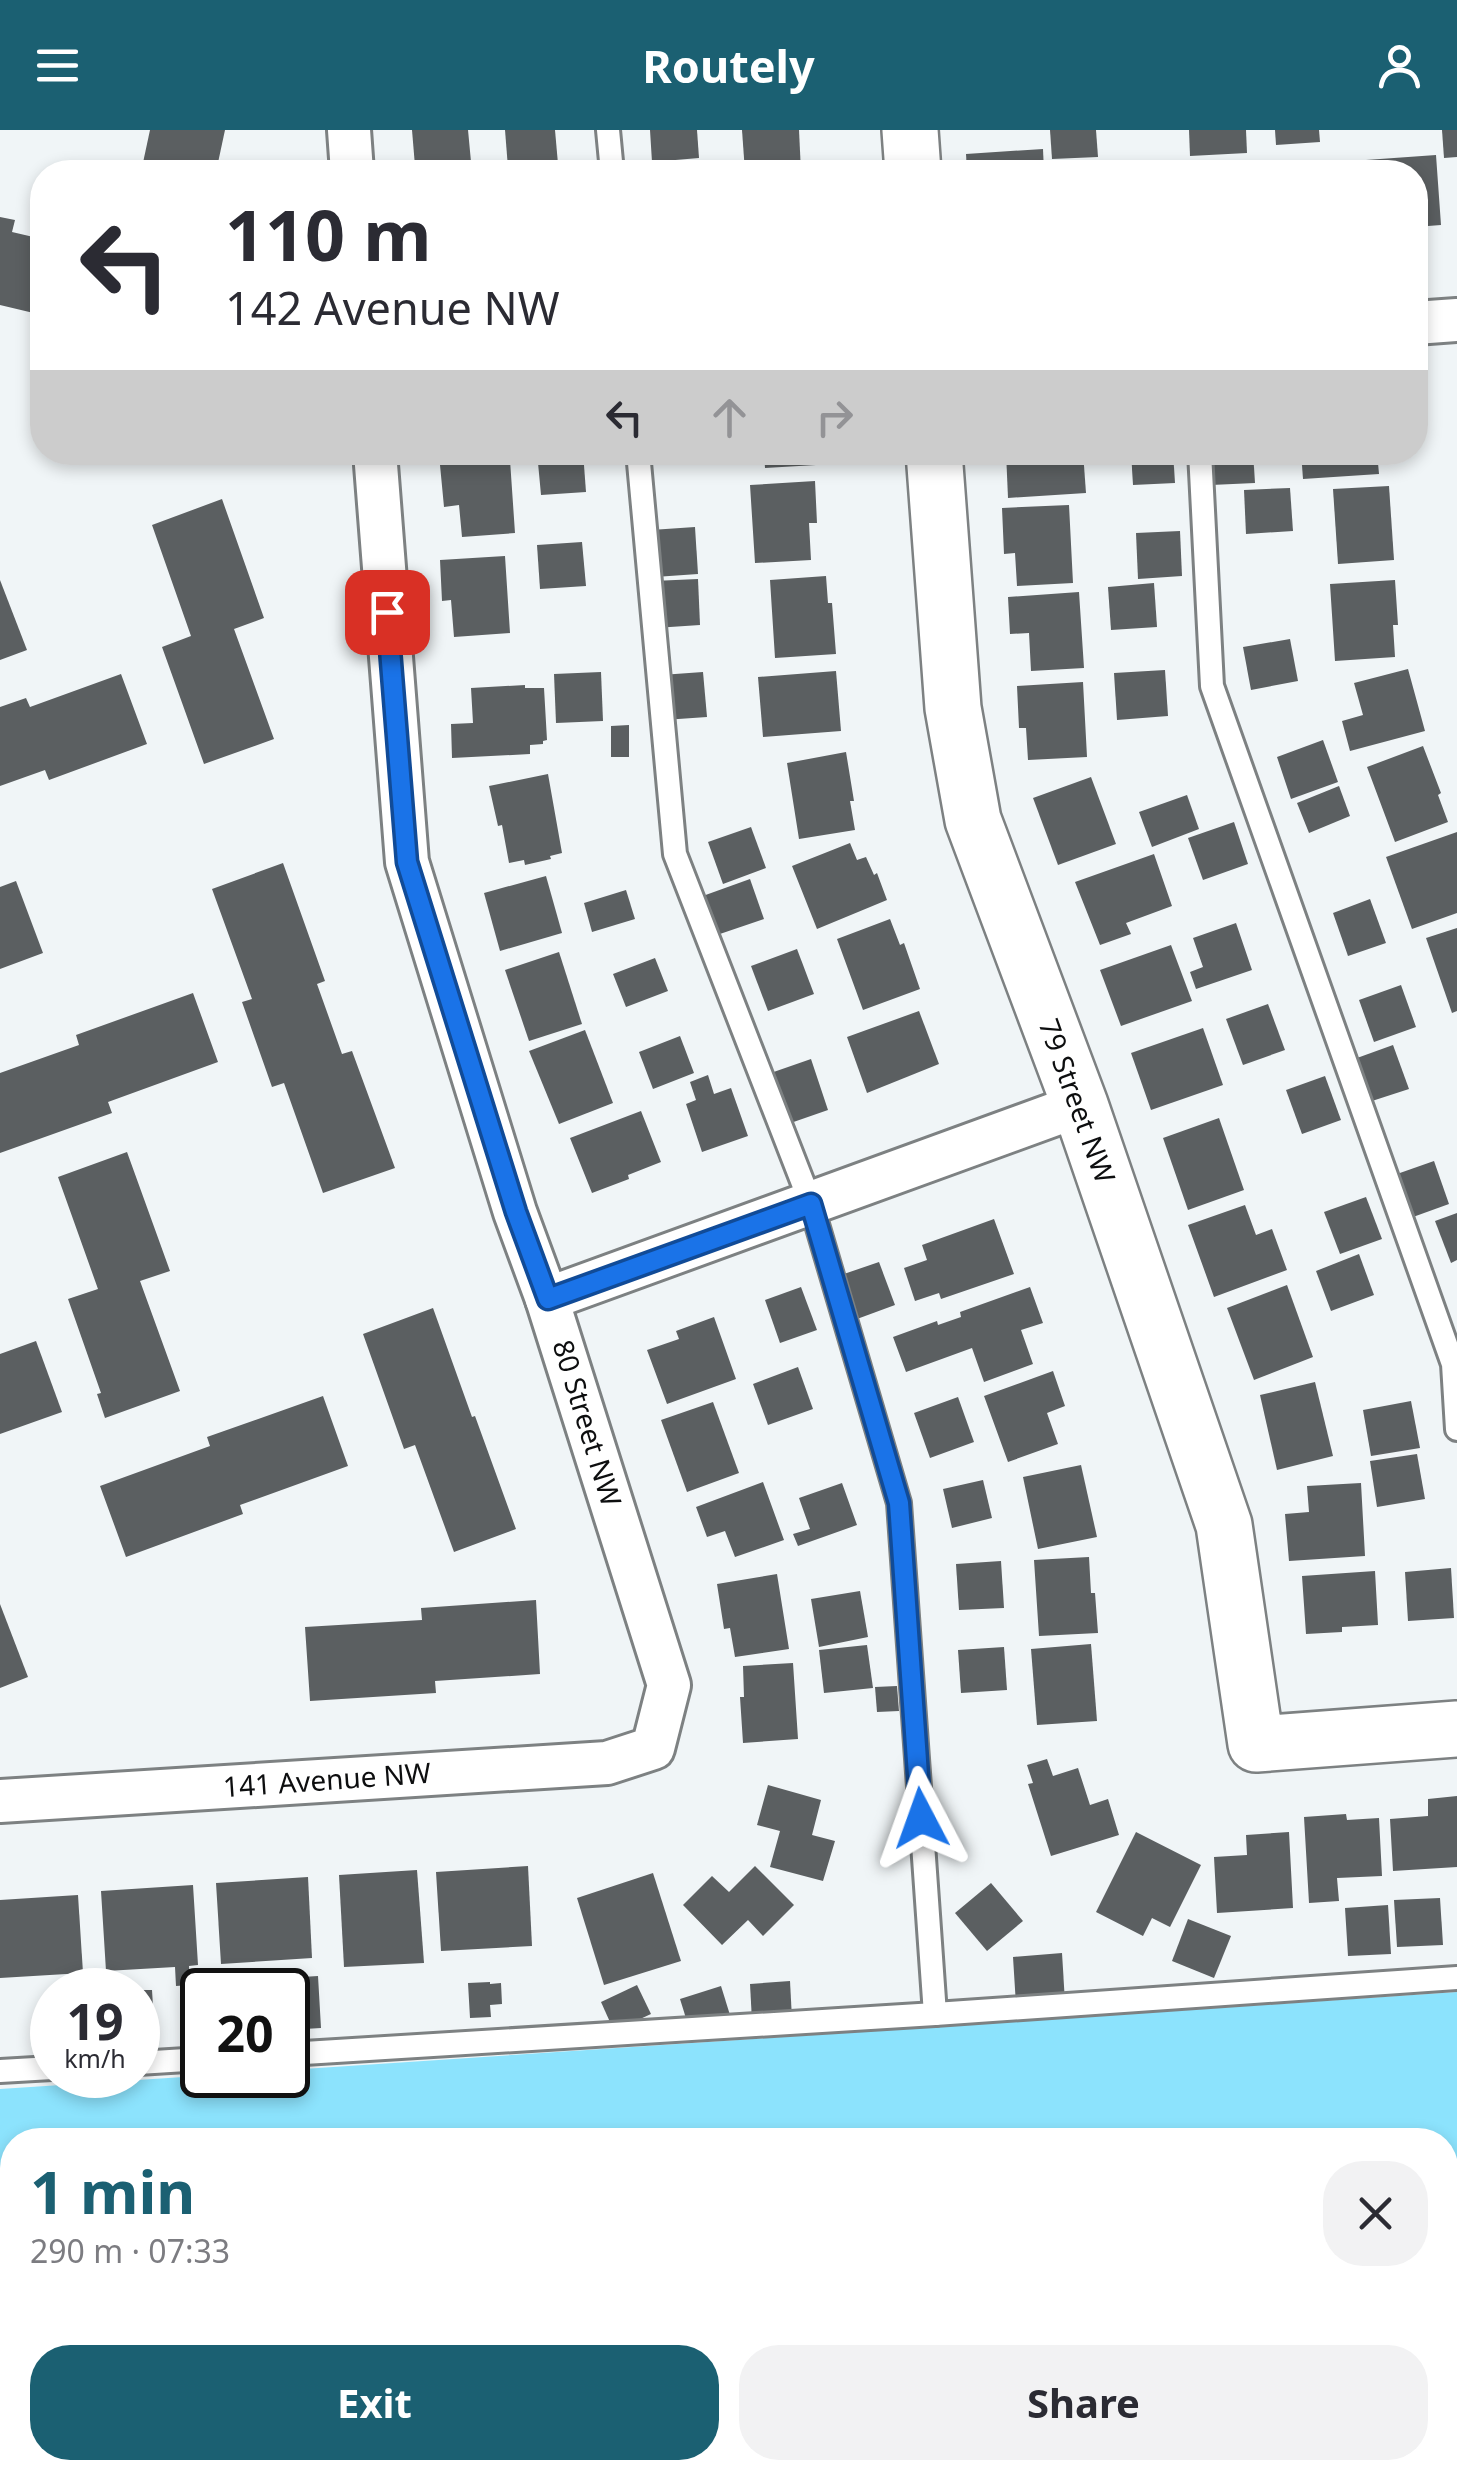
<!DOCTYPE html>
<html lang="en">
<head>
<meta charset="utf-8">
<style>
	body { margin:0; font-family:"Noto Sans",sans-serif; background:#f2f2f3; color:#2b2b33; height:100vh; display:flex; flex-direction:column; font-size:38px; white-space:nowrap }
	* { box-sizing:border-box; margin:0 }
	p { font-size:32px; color:#7c7c81 }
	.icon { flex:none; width:55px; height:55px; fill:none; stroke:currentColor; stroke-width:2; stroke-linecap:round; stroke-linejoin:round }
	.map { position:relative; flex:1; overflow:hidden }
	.sheet { position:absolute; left:0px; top:1998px; width:1458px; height:352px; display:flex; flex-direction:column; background:#fff; border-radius:40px 40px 0 0; box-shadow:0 5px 15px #0003 }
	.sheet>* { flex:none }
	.guide { position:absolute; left:30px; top:30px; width:1398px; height:305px; border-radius:40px; box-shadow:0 5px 15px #0003; background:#fff; color:#2b2b33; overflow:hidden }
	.speed { position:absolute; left:30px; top:1838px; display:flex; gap:20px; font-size:50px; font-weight:700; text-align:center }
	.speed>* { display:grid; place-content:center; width:130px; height:130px; border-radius:50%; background:#fff; box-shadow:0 5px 15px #0003; line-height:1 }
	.speed small { font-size:25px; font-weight:400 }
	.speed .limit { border:5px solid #111; border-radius:15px; background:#fff; color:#111 }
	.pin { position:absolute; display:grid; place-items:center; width:85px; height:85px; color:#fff; margin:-42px; border-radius:20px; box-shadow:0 5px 15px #0006 }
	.me { position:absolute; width:110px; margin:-55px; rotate:356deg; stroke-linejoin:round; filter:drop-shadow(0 0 8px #0008) }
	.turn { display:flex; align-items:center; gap:35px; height:210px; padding:0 30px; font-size:45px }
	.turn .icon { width:130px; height:130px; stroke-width:2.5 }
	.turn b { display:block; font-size:70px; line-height:85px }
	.lanes { display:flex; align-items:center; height:95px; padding:0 30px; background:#0003; justify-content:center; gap:50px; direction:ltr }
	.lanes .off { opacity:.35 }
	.round { display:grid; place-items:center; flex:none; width:105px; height:105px; border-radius:40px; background:#f2f2f3 }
	.headline { display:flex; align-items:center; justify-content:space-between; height:170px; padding:0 30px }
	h1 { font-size:60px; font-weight:700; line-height:75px; color:#1b6072 }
	.button { display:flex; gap:20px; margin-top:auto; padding:20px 30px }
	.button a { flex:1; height:115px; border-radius:40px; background:#1b6072; color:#fff; font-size:40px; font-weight:700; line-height:115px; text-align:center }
	.button a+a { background:#f2f2f3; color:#2b2b33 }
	header { display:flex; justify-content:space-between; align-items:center; height:130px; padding:0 30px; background:#1b6072; color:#fff; font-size:45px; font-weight:700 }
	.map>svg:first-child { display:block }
</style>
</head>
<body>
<header><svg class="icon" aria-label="menu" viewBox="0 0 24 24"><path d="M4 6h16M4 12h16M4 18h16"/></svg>Routely<svg class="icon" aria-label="person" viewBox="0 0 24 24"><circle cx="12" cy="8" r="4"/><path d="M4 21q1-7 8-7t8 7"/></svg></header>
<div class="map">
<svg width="1457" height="2349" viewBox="0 0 1457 2349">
	<rect width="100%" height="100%" fill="#f0f5f7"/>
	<path fill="#8ce3fd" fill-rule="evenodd" d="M1457,1862V2349H0V1959L214,1945H288V1940ZM12,2010H1445V2338H12Z"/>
	<g fill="#5b5f61">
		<path d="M150,0H225L216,42H141Z"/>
		<path d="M412,0H468L471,32L415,36Z"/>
		<path d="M505,0H555L558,34L508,38Z"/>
		<path d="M650,0H697L699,28L652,32Z"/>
		<path d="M742,0H799L801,42H745Z"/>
		<path d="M1050,0H1096L1098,27L1052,29Z"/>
		<path d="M1189,0H1246L1247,23L1190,26Z"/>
		<path d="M1275,0H1319L1320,12L1276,15Z"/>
		<path d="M1442,0H1457V27L1444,28Z"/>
		<path d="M1043,19L1044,42H967L966,24Z"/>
		<path d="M1436,25L1441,95L1415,97V42H1367L1366,30Z"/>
		<path d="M0,87L15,90L12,102L42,109V185L0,175Z"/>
		<path d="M537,322H583L586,362L541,365Z"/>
		<path d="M764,322H815L816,335L765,338Z"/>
		<path d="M1006,322H1083L1086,363L1008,368Z"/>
		<path d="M1131,322H1173L1175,353L1133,355Z"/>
		<path d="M1209,322H1253L1255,353L1211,355Z"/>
		<path d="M1301,322H1377L1379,344L1303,349Z"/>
		<path d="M510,330L515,403L462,407L459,375L444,377L440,335Z"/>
		<path d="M815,351L817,393H809L811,430L755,433L750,355Z"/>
		<path d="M1389,356L1394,430L1338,434L1333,359Z"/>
		<path d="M1290,358L1293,401L1246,404L1244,360Z"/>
		<path d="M222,369L264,488L234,499L274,609L204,634L162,517L191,506L152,395Z"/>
		<path d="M1069,375L1073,453L1017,456L1015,423L1004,424L1002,378Z"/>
		<path d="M695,397L698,444L655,447L651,400Z"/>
		<path d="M1180,401L1182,446L1138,449L1136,403Z"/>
		<path d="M582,412L586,456L540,459L537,415Z"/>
		<path d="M505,426L510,503L454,507L451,470L442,471L440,430Z"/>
		<path d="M826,446L828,473H832L836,524L775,528L770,450Z"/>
		<path d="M698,449L700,495L655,498L653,451Z"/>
		<path d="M0,450L27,520L0,530Z"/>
		<path d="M1395,450L1398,495H1393L1395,527L1335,531L1330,454Z"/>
		<path d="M1154,453L1157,497L1111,500L1108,457Z"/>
		<path d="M1079,462L1084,538L1031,541L1029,503L1010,504L1008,467Z"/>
		<path d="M1290,509L1298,551L1251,560L1243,517Z"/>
		<path d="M1408,539L1425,601L1350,621L1342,591L1363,585L1354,553Z"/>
		<path d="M1165,540L1168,586L1117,590L1114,543Z"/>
		<path d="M836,541L841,601L763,607L758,547Z"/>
		<path d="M601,542L603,591L556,593L554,544Z"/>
		<path d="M703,542L707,587L664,590L661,545Z"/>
		<path d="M121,544L147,614L49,650L45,640L0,656V577L26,568L30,577Z"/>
		<path d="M1083,552L1087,627L1028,630L1026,598H1019L1017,556Z"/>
		<path d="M525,555V558H544L547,610L543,611V614L530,615V624L452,628L451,594L473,593L471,558Z"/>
		<path d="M629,595V627H611V596Z"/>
		<path d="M1323,610L1338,652L1291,669L1277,627Z"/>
		<path d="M1423,616L1441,663L1438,665L1448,692L1395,712L1367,637Z"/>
		<path d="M846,622L854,671H850L855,700L799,709L787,633Z"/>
		<path d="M548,644L562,723L550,726L551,729L525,735L524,730L509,733L502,695L498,696L489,656Z"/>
		<path d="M1091,647L1116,714L1058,735L1033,668Z"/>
		<path d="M1339,656L1350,686L1309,703L1297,673Z"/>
		<path d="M1187,665L1199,699L1152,717L1139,682Z"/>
		<path d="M1234,692L1248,734L1203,750L1188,708Z"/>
		<path d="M751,697L766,738L723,754L708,712Z"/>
		<path d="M1457,702V783L1412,799L1386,727Z"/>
		<path d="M850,713L857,730L866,727L874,745L877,743L887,770L817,799L792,736Z"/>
		<path d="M1154,724L1172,776L1126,793L1131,804L1100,815L1075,752Z"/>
		<path d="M283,733L325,851L317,854L342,924L352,921L395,1038L323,1063L284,953L272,957L242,872L252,869L212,759Z"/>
		<path d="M546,746L562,803L500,821L484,763Z"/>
		<path d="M750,749L764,789L714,806L700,767Z"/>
		<path d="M16,751L43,823L0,839V757Z"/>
		<path d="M626,760L635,789L592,802L584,773Z"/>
		<path d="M1370,769L1386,813L1348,826L1333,783Z"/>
		<path d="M890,789L900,815L904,813L920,859L863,880L837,809Z"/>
		<path d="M1236,793L1252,840L1196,859L1190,842L1203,837L1193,808Z"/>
		<path d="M1457,798V881L1452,883L1426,808Z"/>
		<path d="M1171,815L1192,871L1121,896L1100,840Z"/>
		<path d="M797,819L814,864L768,881L751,836Z"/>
		<path d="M559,822L582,894L529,911L505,840Z"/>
		<path d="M655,828L668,861L626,877L613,844Z"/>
		<path d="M1401,855L1416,897L1374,912L1359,870Z"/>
		<path d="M193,863L218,932L108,972L112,983L0,1023V943L79,915L76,905Z"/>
		<path d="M1268,874L1285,920L1243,935L1226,889Z"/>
		<path d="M919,881L939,934L867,963L847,907Z"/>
		<path d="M1203,898L1223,955L1151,980L1131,923Z"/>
		<path d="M585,900L613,973L559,994L529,921Z"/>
		<path d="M680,906L694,943L653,959L639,922Z"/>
		<path d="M1393,915L1409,959L1372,971L1357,928Z"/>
		<path d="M811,929L828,980L782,996L765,945Z"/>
		<path d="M708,945L714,964L731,958L748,1006L702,1022L686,974L696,970L690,952Z"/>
		<path d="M1325,946L1341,990L1302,1004L1286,960Z"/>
		<path d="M641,981L661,1032L628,1045L629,1049L592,1063L570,1008Z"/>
		<path d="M1219,988L1244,1060L1188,1080L1163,1008Z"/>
		<path d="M127,1022L170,1141L140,1151L180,1261L105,1288L97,1264L101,1263L68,1169L98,1159L58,1047Z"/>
		<path d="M1434,1031L1449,1074L1413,1087L1397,1044Z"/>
		<path d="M1366,1067L1382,1109L1340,1124L1324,1082Z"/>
		<path d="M1245,1075L1256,1105L1272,1099L1287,1140L1214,1167L1188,1095Z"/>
		<path d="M1457,1083V1130L1451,1133L1435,1091Z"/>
		<path d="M994,1089L1014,1144L941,1169L939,1163L915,1171L904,1138L927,1130L922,1115Z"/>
		<path d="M1359,1124L1374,1165L1331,1181L1316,1141Z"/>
		<path d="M879,1132L895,1175L857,1189L841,1145Z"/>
		<path d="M1287,1155L1313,1227L1254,1250L1227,1178Z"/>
		<path d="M801,1157L817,1200L780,1213L765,1170Z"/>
		<path d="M1030,1157L1043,1193L1021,1200L1033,1234L984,1252L972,1218L906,1242L893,1207L937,1191L938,1195L961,1187L960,1182Z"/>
		<path d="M433,1178L472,1287L475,1286L516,1399L454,1422L415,1315L404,1319L363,1204Z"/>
		<path d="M714,1187L736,1249L667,1274L647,1220L679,1209L676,1201Z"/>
		<path d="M36,1211L62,1282L0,1304V1224Z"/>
		<path d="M798,1237L813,1279L768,1295L753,1254Z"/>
		<path d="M1053,1241L1065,1276L1047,1283L1058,1314L1008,1332L984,1266Z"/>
		<path d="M1315,1252L1333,1326L1277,1340L1260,1265Z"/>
		<path d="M323,1266L348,1336L240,1375L243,1384L126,1427L100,1356L210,1316L207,1307Z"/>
		<path d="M958,1267L974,1312L930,1328L914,1283Z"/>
		<path d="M1411,1271L1420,1318L1371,1326L1363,1280Z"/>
		<path d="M713,1272L739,1343L687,1362L661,1290Z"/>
		<path d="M1417,1324L1425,1369L1377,1377L1370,1331Z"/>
		<path d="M1081,1335L1097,1407L1038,1419L1023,1347Z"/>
		<path d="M983,1350L992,1388L952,1398L943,1359Z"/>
		<path d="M763,1352L784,1410L735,1427L725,1401L707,1407L696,1377Z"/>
		<path d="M842,1353L857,1395L798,1416L793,1404L810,1399L799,1368Z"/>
		<path d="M1361,1353L1365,1426L1289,1431L1285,1384L1309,1382L1307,1356Z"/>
		<path d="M1089,1427L1091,1463H1095L1098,1503L1039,1506L1034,1430Z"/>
		<path d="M1001,1431L1004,1478L959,1480L956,1434Z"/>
		<path d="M1451,1438L1454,1488L1408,1491L1405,1442Z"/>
		<path d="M1375,1441L1378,1495L1342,1497V1502L1306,1504L1302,1446Z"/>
		<path d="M777,1444L789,1519L735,1527L730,1498L724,1499L717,1454Z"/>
		<path d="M860,1461L868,1507L819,1517L811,1469Z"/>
		<path d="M536,1470L540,1544L435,1551L436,1563L310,1571L305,1497L422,1490L421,1478Z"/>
		<path d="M0,1474L28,1547L0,1558Z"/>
		<path d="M1091,1514L1097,1591L1037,1595L1031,1519Z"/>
		<path d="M867,1515L873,1558L824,1563L819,1520Z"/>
		<path d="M1004,1517L1007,1560L961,1563L958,1520Z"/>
		<path d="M793,1533L798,1609L743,1613L740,1567H744L743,1536Z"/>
		<path d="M897,1556L899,1581L877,1582L875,1557Z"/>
		<path d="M1047,1629L1053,1646L1078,1638L1090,1675L1108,1669L1119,1705L1051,1726L1028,1654L1033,1653L1027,1635Z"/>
		<path d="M768,1655L821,1670L812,1705L835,1711L823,1751L770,1737L780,1701L757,1695Z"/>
		<path d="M1457,1666V1737L1393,1741L1390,1689L1428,1686V1669Z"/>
		<path d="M1346,1684L1347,1690L1379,1688L1382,1746L1337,1748L1339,1771L1309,1773L1304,1687Z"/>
		<path d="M1136,1702L1201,1735L1170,1797L1152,1788L1143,1806L1096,1782Z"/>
		<path d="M1289,1702L1293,1778L1217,1783L1214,1727L1247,1725L1246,1705Z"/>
		<path d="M528,1736L532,1816L441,1821L436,1742Z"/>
		<path d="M755,1736L794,1775L763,1806L748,1790L722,1815L683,1775L712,1746L729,1762Z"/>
		<path d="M417,1740L424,1833L344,1837L339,1745Z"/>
		<path d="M653,1743L681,1831L604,1855L577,1768Z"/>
		<path d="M308,1747L312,1828L221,1834L216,1753Z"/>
		<path d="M991,1753L1023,1791L987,1821L955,1783Z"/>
		<path d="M193,1755L198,1835L189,1836L190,1855L176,1856L175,1837L106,1841L101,1761Z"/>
		<path d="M78,1765L83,1843L0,1848V1770Z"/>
		<path d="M1440,1768L1443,1815L1397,1817L1394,1770Z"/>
		<path d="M1388,1775L1391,1824L1348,1826L1345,1778Z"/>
		<path d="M1188,1789L1231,1806L1214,1848L1172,1831Z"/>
		<path d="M1062,1823L1065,1872L1016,1875L1013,1827Z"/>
		<path d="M318,1846L321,1898L288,1900V1860H272L271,1849Z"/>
		<path d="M790,1851L792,1889L752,1891L750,1854Z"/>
		<path d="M266,1852L267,1860H226V1855Z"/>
		<path d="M490,1852V1854L501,1853L502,1874L490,1875L491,1887L470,1888L468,1853Z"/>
		<path d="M637,1855L651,1884L614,1901L601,1872Z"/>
		<path d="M721,1856L730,1885L689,1898L680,1869Z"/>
		<path d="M138,1860H152L155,1910L138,1911Z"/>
	</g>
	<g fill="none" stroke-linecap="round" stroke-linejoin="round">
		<g stroke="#7d8182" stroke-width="28">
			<g id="service">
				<path d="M608,0L612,42"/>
				<path d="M638,322L675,724L811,1074L899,1373L935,1884"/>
				<path d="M1200,322L1212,556L1453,1234L1457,1299"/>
				<path d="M288,1924L935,1884L1457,1848"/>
				<path d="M138,1933L202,1929"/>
				<path d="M0,1941L52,1938"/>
			</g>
		</g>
		<g stroke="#7d8182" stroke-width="48">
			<g id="minor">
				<path d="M349,0L352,42"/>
				<path d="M1415,193L1457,190"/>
				<path d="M547,1169L1080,975"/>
				<path d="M0,1671L607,1633L653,1618L669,1555L547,1169L515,1082L407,732L375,322"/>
			</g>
		</g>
		<g stroke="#7d8182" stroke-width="60">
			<g id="tertiary">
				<path d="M910,0L913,42"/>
				<path d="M934,322L953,578L973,690L1080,975L1224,1395L1256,1614L1457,1599"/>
			</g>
		</g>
		<use href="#service" stroke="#fff" stroke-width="22"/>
		<use href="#minor" stroke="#fff" stroke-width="42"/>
		<use href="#tertiary" stroke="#fff" stroke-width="55"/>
	</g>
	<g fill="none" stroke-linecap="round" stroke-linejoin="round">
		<g stroke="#114b97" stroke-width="25">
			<path id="route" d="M387,482L407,732L516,1082L548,1169L811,1074L899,1373L921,1688"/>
		</g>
		<use href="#route" stroke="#1a73e8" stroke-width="18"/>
	</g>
	<g text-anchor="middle" stroke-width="10" stroke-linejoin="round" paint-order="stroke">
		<g font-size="28" fill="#0d0e0f" stroke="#fff">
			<text transform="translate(1077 971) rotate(70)" y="10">79 Street NW</text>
			<text transform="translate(587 1293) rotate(73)" y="10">80 Street NW</text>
			<text transform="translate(327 1650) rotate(-4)" y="10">141 Avenue NW</text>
		</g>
	</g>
</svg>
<div class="speed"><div>19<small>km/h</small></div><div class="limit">20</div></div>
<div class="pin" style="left:387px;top:482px;background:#d93025"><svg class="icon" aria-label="arrive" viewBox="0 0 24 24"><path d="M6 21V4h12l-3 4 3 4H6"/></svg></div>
<svg class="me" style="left:921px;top:1688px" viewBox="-20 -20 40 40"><path d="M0-17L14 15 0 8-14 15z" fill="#1a73e8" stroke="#fff" stroke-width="4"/></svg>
<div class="guide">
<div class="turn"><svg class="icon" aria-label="left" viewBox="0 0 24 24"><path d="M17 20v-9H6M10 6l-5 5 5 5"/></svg><div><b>110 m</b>142 Avenue NW</div></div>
<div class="lanes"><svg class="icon" aria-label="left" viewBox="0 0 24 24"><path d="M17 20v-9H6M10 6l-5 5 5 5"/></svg><svg class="icon off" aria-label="ahead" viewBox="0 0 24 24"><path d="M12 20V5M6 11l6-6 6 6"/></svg><svg class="icon off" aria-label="right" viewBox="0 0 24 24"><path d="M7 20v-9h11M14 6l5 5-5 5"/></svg></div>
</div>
<section class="sheet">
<div class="headline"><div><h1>1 min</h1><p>290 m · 07:33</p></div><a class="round"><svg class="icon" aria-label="close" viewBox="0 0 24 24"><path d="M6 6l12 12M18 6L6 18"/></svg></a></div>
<div class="button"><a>Exit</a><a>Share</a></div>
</section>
</div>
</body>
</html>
